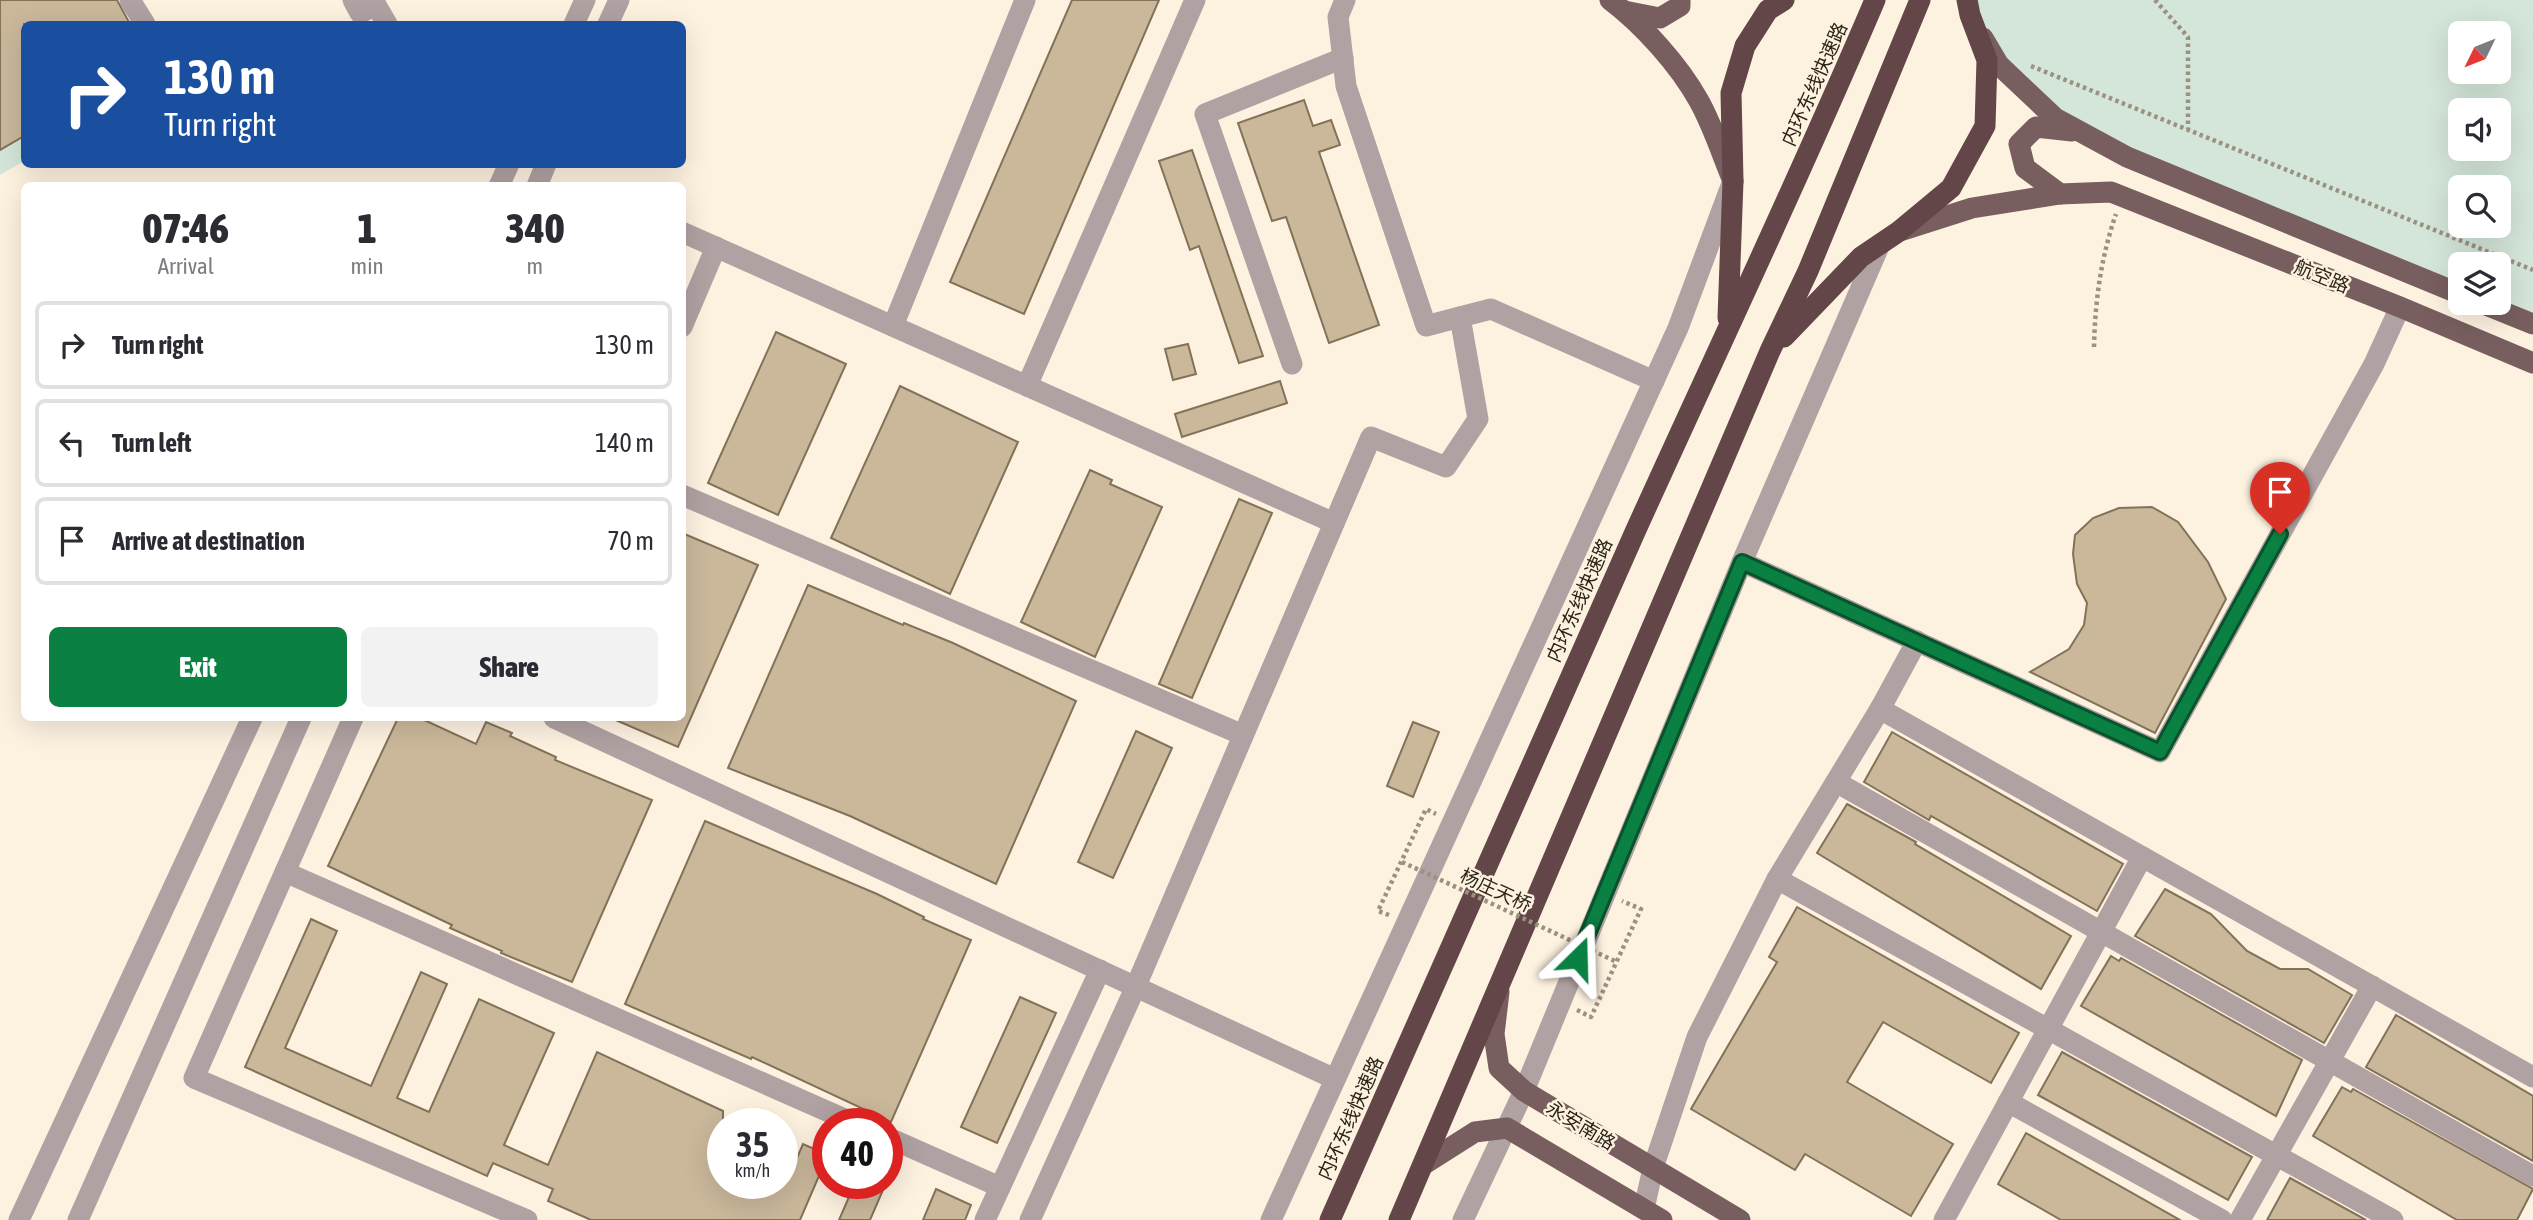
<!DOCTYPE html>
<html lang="en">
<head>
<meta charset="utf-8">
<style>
	body { margin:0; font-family:"Asap Condensed","Noto Sans SC",sans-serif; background:#f2f2f3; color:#2b2b33; height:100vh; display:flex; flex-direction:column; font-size:26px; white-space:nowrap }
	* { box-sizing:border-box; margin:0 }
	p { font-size:23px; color:#7c7c81 }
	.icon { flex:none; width:38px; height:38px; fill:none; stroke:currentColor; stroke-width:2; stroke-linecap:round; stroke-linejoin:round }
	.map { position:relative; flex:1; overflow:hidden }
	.panel { position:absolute; left:21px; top:182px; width:665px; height:539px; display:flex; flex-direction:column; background:#fff; border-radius:10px; box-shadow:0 7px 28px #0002 }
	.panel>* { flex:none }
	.guide { position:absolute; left:21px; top:21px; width:665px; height:147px; border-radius:10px; box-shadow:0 7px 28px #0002; background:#1a4fa0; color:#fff; overflow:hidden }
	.needle { width:46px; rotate:227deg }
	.controls { position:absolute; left:2448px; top:21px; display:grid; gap:14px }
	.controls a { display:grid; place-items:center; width:63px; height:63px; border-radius:10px; background:#fff; box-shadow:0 7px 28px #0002; font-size:35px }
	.speed { position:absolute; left:707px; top:1108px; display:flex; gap:14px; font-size:35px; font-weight:700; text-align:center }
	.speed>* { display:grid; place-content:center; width:91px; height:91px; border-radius:50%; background:#fff; box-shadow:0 7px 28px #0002; line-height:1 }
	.speed small { font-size:18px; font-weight:400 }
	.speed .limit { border:10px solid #d22; background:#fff; color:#111 }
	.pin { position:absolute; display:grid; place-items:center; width:60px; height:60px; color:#fff; margin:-72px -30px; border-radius:50% 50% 50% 0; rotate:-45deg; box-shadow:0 0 7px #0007 }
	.pin .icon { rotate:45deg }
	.me { position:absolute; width:77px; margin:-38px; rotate:22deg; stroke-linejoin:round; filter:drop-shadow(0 0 5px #0008) }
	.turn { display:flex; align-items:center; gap:24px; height:147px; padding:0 28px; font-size:32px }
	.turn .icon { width:91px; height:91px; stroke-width:2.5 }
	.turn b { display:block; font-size:49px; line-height:60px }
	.eta { display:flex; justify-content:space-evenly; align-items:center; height:119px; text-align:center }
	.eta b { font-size:42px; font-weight:800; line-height:49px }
	.cta { display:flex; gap:14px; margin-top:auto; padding:14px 28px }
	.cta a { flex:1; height:80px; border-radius:10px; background:#0b8043; color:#fff; font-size:28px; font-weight:800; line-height:80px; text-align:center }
	.cta a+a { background:#f2f2f3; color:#2b2b33 }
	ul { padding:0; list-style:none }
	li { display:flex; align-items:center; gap:21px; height:88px; margin:0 14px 10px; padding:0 14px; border:4px solid #e1e1e2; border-radius:10px }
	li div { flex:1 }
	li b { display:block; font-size:26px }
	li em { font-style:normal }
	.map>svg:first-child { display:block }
</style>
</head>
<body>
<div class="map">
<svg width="2533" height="1220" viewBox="0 0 2533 1220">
	<rect width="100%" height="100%" fill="#fdf1e0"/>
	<g fill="#d4e5d9" fill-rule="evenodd">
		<path d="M1967,0H2533V324L2499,303V264H2460V294L2127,157L1999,65ZM2460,33H2499V72H2460ZM2460,110H2499V149H2460ZM2460,187H2499V226H2460Z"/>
		<path d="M0,48L24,95V161L0,175Z"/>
	</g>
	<g fill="#cbb89b" stroke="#837258" stroke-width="2">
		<path d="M0,0H117L130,24H24V136L0,150Z"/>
		<path d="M1072,0H1159L1024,314L950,282Z"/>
		<path d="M1304,100L1313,126L1331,120L1340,145L1319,152L1379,325L1329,343L1286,217L1272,221L1238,123Z"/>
		<path d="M1192,150L1263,356L1239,363L1199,246L1190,250L1159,161Z"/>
		<path d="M776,332L846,364L778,515L708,483Z"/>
		<path d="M1188,344L1196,374L1173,380L1165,349Z"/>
		<path d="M1280,381L1287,403L1182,437L1175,414Z"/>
		<path d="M900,386L1018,442L950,594L831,538Z"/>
		<path d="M1090,470L1112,480L1110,484L1162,507L1095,657L1021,622Z"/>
		<path d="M1239,499L1272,513L1192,698L1159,684Z"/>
		<path d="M2152,507L2178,522L2208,562L2226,599L2155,733L2030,672L2069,649L2084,625L2087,603L2077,584L2073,554L2075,535L2093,518L2119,508Z"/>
		<path d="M682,533L758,565L678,747L611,718H682Z"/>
		<path d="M808,585L903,625L904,623L953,643L1076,701L996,884L850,816L728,768Z"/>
		<path d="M398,718H420L476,744L486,722L512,733L510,736L556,757L555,760L652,800L572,982L501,953L502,951L450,928L452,925L328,866Z"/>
		<path d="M1413,722L1439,732L1413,797L1387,786Z"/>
		<path d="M1136,731L1172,748L1113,878L1078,862Z"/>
		<path d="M1892,732L2123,864L2097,911L1931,816L1929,820L1864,782Z"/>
		<path d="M1847,804L1916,842L1915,844L2071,936L2041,989L1817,853Z"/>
		<path d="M705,821L877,894L924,917L923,919L971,940L891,1122L752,1057L751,1059L625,1004Z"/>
		<path d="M2165,889L2211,914L2247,951L2280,969H2308L2352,995L2324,1043L2135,936Z"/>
		<path d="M1797,907L2019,1033L1991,1083L1883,1022L1847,1082L1953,1144L1911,1216L1805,1154L1795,1170L1691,1109L1777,962L1769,957Z"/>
		<path d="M311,919L337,931L285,1048L371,1086L421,972L447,984L397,1098L429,1112L479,999L554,1033L504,1145L548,1165L597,1052L723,1111V1183H786L803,1144L828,1155L800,1220H591L548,1201L553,1189L493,1163L487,1176L245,1067Z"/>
		<path d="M2111,956L2119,961L2121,958L2302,1060L2276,1116L2081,1006Z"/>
		<path d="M1020,997L1056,1013L997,1143L961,1127Z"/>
		<path d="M2396,1015L2533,1096V1161L2366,1067Z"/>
		<path d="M2062,1052L2252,1157L2228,1200L2038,1095Z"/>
		<path d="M2342,1087L2351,1092L2353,1089L2533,1189L2517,1220H2457L2313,1136Z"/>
		<path d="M2026,1133L2180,1220H2061L1998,1184Z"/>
		<path d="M2290,1178L2366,1220H2267Z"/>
		<path d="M855,1183H886L870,1220H839Z"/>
		<path d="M936,1189L971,1205L965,1220H923Z"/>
	</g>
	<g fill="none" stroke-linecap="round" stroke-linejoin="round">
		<g stroke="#9b9183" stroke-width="4.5" stroke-dasharray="3.5 3.5" stroke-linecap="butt">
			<path d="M2155,0L2188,37V129"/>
			<path d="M2031,66L2533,270"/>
			<path d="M2094,347C2095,301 2101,257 2116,214"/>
			<path d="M1389,915L1378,911L1426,809L1436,814"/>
			<path d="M1577,1010L1591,1017L1641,909L1622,901"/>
		</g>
		<g stroke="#b0a1a2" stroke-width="21">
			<path d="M130,0L145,24"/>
			<path d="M353,0L360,13L376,5L387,24"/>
			<path d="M574,24L585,0"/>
			<path d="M608,24L619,0"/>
			<path d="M499,186L509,164"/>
			<path d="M537,186L546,164"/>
			<path d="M682,232L1334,523"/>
			<path d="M1460,317L1491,309L1654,381"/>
			<path d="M893,326L1025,0"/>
			<path d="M682,327L716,247"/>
			<path d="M1292,364L1205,114L1343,58"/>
			<path d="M1027,386L1195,0"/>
			<path d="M682,495L1243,735"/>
			<path d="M1742,562L2160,752L2374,364L2400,307"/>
			<path d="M1880,709L1917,641"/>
			<path d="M353,718L194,1078L527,1220"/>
			<path d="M554,718L1335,1079"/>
			<path d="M1836,782L2533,1176"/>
			<path d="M285,872L856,1124"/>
			<path d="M1777,879L2393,1220"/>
			<path d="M2008,1102L2222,1220"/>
			<path d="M887,1137L1000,1187"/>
			<path d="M1644,1209L1653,1168L1697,1037L1777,879L1880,709L2533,1077"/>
			<path d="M19,1220L252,718"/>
			<path d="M78,1220L301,718"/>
			<path d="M985,1220L1100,970"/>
			<path d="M1030,1220L1136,986L1371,437L1446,467L1478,419L1460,317L1426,326L1346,86L1338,17L1345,0"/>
			<path d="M1271,1220L1678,328L1731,186"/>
			<path d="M1463,1220L1524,1091L1742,562L1880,244"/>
			<path d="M1944,1220L2142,857"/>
			<path d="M2240,1220L2372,986"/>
		</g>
		<g stroke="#785e5f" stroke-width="21">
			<path d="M1610,0C1643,25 1679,65 1699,101C1713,126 1722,155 1733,181"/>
			<path d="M1624,11L1660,18L1680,6V0"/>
			<path d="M1983,38L1999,65L2055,118L2127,157L2460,294"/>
			<path d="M2060,194L2025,168L2019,144L2036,127L2072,131"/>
			<path d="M1900,231L1972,208L2060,194L2111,192L2400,307L2533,363"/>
			<path d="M2481,303L2533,324"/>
			<path d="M1499,992L1494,1034L1499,1068L1524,1091L1740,1220"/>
			<path d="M1423,1165L1475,1132L1507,1128L1662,1220"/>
		</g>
		<g stroke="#634648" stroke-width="21">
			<path d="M1728,318L1733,181L1731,93L1745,46L1768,10L1784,0"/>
			<path d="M1784,337L1861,257L1898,232L1951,188L1985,126L1987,60L1970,15L1967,0"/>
			<path d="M1330,1220C1432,991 1532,761 1635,532C1715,355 1799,179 1875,0"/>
			<path d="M1399,1220L1770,351L1808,271L1920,0"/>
		</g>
		<path stroke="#9b9183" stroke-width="4.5" stroke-dasharray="3.5 3.5" stroke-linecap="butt" d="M1402,862L1617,962"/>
	</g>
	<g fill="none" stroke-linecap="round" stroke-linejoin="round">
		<g stroke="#07532c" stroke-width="18">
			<path id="route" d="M1578,958L1742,562L2160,752L2280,534"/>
		</g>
		<use href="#route" stroke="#0b8043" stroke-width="12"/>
	</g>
	<g text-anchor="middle" stroke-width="5" stroke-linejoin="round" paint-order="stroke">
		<g font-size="19" fill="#2b2419" stroke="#fdf1e0">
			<text transform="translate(1814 84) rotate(-66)" y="7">内环东线快速路</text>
			<text transform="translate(2322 276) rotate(22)" y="7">航空路</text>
			<text transform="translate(1579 600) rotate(-66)" y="7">内环东线快速路</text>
			<text transform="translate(1496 890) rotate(25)" y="7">杨庄天桥</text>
			<text transform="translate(1350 1118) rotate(-66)" y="7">内环东线快速路</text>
			<text transform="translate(1581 1125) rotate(31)" y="7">永安南路</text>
		</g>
	</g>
</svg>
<div class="controls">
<a><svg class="needle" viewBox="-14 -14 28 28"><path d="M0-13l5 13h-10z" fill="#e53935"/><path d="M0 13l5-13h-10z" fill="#7c7c81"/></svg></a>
<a><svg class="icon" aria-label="sound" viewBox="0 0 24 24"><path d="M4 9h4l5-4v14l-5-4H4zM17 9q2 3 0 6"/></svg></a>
<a><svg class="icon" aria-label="search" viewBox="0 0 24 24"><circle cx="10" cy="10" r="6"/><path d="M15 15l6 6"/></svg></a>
<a><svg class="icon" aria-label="layers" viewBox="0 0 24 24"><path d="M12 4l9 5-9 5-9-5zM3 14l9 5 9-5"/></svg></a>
</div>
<div class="speed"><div>35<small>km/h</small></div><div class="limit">40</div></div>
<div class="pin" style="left:2280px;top:534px;background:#d93025"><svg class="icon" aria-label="arrive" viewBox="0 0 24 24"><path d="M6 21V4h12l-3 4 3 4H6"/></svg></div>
<svg class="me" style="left:1578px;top:958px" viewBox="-20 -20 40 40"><path d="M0-17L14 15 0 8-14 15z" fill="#0b8043" stroke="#fff" stroke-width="4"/></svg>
<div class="guide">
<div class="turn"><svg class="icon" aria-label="right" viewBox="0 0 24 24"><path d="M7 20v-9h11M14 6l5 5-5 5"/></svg><div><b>130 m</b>Turn right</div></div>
</div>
<section class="panel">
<div class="eta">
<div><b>07:46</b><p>Arrival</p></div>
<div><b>1</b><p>min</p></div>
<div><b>340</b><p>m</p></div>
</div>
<ul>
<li><svg class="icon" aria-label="right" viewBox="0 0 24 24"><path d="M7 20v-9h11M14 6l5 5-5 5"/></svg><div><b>Turn right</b></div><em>130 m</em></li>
<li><svg class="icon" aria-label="left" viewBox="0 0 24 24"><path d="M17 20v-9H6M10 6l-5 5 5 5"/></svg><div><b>Turn left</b></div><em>140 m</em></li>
<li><svg class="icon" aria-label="arrive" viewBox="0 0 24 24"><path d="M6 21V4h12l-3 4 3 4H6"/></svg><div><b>Arrive at destination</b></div><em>70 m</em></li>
</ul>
<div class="cta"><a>Exit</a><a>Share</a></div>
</section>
</div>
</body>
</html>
